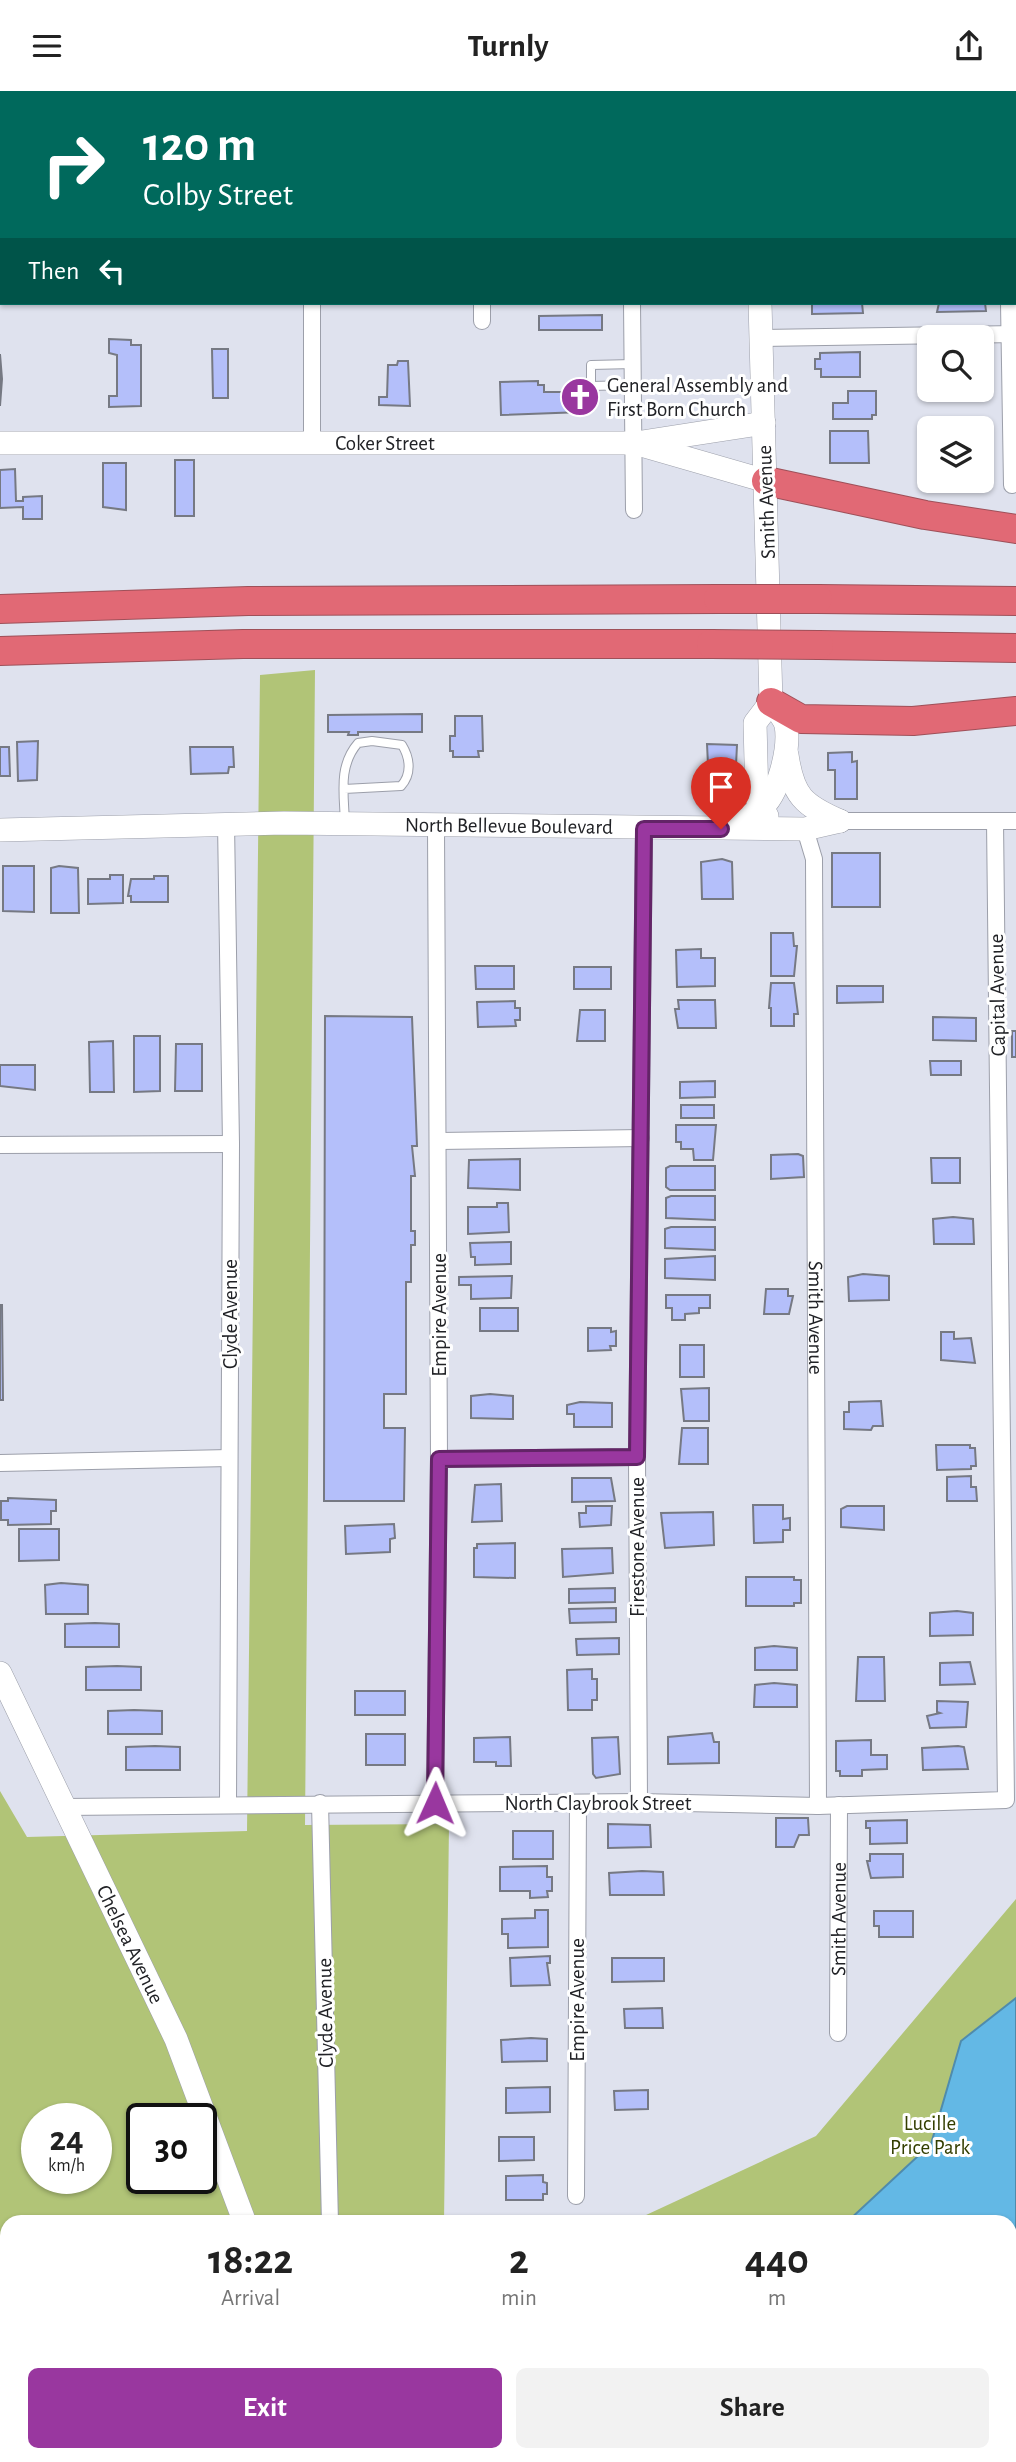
<!DOCTYPE html>
<html lang="en">
<head>
<meta charset="utf-8">
<style>
	body { margin:0; font-family:"Alegreya Sans",sans-serif; background:#f2f2f2; color:#222; height:100vh; display:flex; flex-direction:column; font-size:26px; white-space:nowrap }
	* { box-sizing:border-box; margin:0 }
	p { font-size:23px; color:#767676 }
	.icon { flex:none; width:38px; height:38px; fill:none; stroke:currentColor; stroke-width:2; stroke-linecap:round; stroke-linejoin:round }
	.map { position:relative; flex:1; overflow:hidden }
	.side { position:absolute; left:0px; top:2124px; width:1017px; height:247px; display:flex; flex-direction:column; background:#fff; border-radius:21px 21px 0 0; box-shadow:0 2px 5px #0004 }
	.side>* { flex:none }
	.top-card { position:absolute; left:0px; top:0px; width:1017px; height:214px; box-shadow:0 2px 5px #0004; background:#00695c; color:#fff; overflow:hidden }
	.controls { position:absolute; left:917px; top:234px; display:grid; gap:14px }
	.controls a { display:grid; place-items:center; width:77px; height:77px; border-radius:10px; background:#fff; box-shadow:0 2px 5px #0004; font-size:35px }
	.speed { position:absolute; left:21px; top:2012px; display:flex; gap:14px; font-size:35px; font-weight:700; text-align:center }
	.speed>* { display:grid; place-content:center; width:91px; height:91px; border-radius:50%; background:#fff; box-shadow:0 2px 5px #0004; line-height:1 }
	.speed small { font-size:18px; font-weight:400 }
	.speed .limit { border:4px solid #111; border-radius:10px; background:#fff; color:#111 }
	.pin { position:absolute; display:grid; place-items:center; width:60px; height:60px; color:#fff; margin:-72px -30px; border-radius:50% 50% 50% 0; rotate:-45deg; box-shadow:0 0 7px #0007 }
	.pin .icon { rotate:45deg }
	.me { position:absolute; width:77px; margin:-38px; rotate:1deg; stroke-linejoin:round; filter:drop-shadow(0 0 5px #0008) }
	.turn { display:flex; align-items:center; gap:24px; height:147px; padding:0 28px; font-size:32px }
	.turn .icon { width:91px; height:91px; stroke-width:2.5 }
	.turn b { display:block; font-size:49px; line-height:60px }
	.then { display:flex; align-items:center; height:66px; padding:0 28px; background:#0003; gap:14px; font-size:26px }
	.eta { display:flex; justify-content:space-evenly; align-items:center; height:119px; text-align:center }
	.eta b { font-size:42px; font-weight:700; line-height:49px }
	.action { display:flex; gap:14px; margin-top:auto; padding:14px 28px }
	.action a { flex:1; height:80px; border-radius:10px; background:#99379f; color:#fff; font-size:28px; font-weight:700; line-height:80px; text-align:center }
	.action a+a { background:#f2f2f2; color:#222 }
	header { display:flex; justify-content:space-between; align-items:center; height:91px; padding:0 28px; background:#fff; font-size:32px; font-weight:700 }
	.map>svg:first-child { display:block }
</style>
</head>
<body>
<header><svg class="icon" aria-label="menu" viewBox="0 0 24 24"><path d="M4 6h16M4 12h16M4 18h16"/></svg>Turnly<svg class="icon" aria-label="share" viewBox="0 0 24 24"><path d="M12 15V3M7 8l5-5 5 5M5 13v7h14v-7"/></svg></header>
<div class="map">
<svg width="1016" height="2371" viewBox="0 0 1016 2371">
	<rect width="100%" height="100%" fill="#dfe2ee"/>
	<g fill="#b1c477" fill-rule="evenodd">
		<path d="M315,579L305,1734L449,1733L444,2131L7,2132V2364H321L320,2371H0V1700L27,1746L247,1740L260,584ZM37,2028H96V2088H37ZM142,2028H201V2088H142Z"/>
		<path d="M1016,1808V2371H362L360,2364H1010V2132L631,2131L816,2045Z"/>
	</g>
	<path fill="#63b8e5" stroke="#4f8bac" stroke-width="2" d="M1016,1907V2371H563L571,2364H1010V2132L847,2131L931,2053L961,1950Z"/>
	<g fill="#b4bffa" stroke="#767983" stroke-width="2">
		<rect x="61" y="0" width="175" height="2"/>
		<rect x="925" y="0" width="51" height="2"/>
		<rect x="0" y="59" width="2" height="36"/>
		<path d="M812,212H862L863,222L812,223Z"/>
		<path d="M985,212L986,220L937,221L939,212Z"/>
		<path d="M602,224V239H539V225Z"/>
		<path d="M109,248L131,249V254H141V315L109,316V305H117V264L109,262Z"/>
		<path d="M212,258H228V307H213Z"/>
		<path d="M860,261V286H821V278H815V268H820V262Z"/>
		<path d="M0,263L2,288L0,315Z"/>
		<path d="M398,270H408L410,315L379,314V306H387L388,274H397Z"/>
		<path d="M538,290V294H544V301H582L581,305H587V317H581L582,321L501,324L500,291Z"/>
		<path d="M848,300H876V324H872V328H833V312H848Z"/>
		<path d="M830,340H868L869,372H830Z"/>
		<rect x="175" y="369" width="19" height="56"/>
		<path d="M103,372H126V419L103,416Z"/>
		<path d="M15,378L16,410H23V406L42,405V428H23V416L0,417V379Z"/>
		<path d="M422,623V641H358V644H348L349,641H328V624Z"/>
		<path d="M455,625H482L483,660H478L479,666H453V660H450V645H455Z"/>
		<path d="M38,650L37,689L18,690L17,651Z"/>
		<path d="M707,653L737,654L735,694H709Z"/>
		<path d="M0,656H9L10,685H0Z"/>
		<path d="M190,656H233L234,676H229L228,682L191,683Z"/>
		<path d="M852,661V671L857,670V708H835V679H828V662Z"/>
		<rect x="832" y="762" width="48" height="54"/>
		<path d="M722,768L732,771L733,808H702L701,771Z"/>
		<path d="M3,775H34V821L3,820Z"/>
		<path d="M59,775L78,777L79,822H51V777Z"/>
		<path d="M110,784H123V812L88,813V788H110Z"/>
		<path d="M154,785H168V811H131V805H128L131,788H154Z"/>
		<path d="M771,842H793L794,855H797L794,885H771Z"/>
		<path d="M701,858V867H715V895L677,896L676,859Z"/>
		<path d="M475,875H514V898H476Z"/>
		<rect x="574" y="876" width="37" height="22"/>
		<path d="M771,892H794L798,923H794V935H771V917H769Z"/>
		<path d="M837,895H883V911L837,912Z"/>
		<path d="M678,909H715L716,937H678L675,918H679Z"/>
		<path d="M515,910V917H520V929H515L516,935L478,936L477,911Z"/>
		<path d="M580,919H605V950H577Z"/>
		<path d="M325,925L412,926L417,1055H412L415,1085H411V1140H415V1154H411V1191H406V1303H384V1337H405L404,1410H324Z"/>
		<path d="M933,926L976,927V950L933,949Z"/>
		<rect x="1012" y="940" width="4" height="26"/>
		<path d="M134,945H160V1000L134,1001Z"/>
		<path d="M113,950L114,1001H90L89,951Z"/>
		<path d="M176,953H202V1000H175Z"/>
		<path d="M930,970H961V984H931Z"/>
		<path d="M0,974H35V999L0,995Z"/>
		<path d="M715,990V1006L680,1007V991Z"/>
		<rect x="681" y="1014" width="33" height="13"/>
		<path d="M676,1034H716L713,1069H694L693,1058H681V1051H676Z"/>
		<path d="M798,1063L803,1065L804,1086L771,1088V1064Z"/>
		<path d="M931,1067H960V1092H932Z"/>
		<path d="M520,1068V1099L468,1097L469,1069Z"/>
		<path d="M670,1075H715V1099H670L666,1096V1077Z"/>
		<path d="M671,1105H715V1129L666,1127V1107Z"/>
		<path d="M497,1112H508L509,1141L468,1143V1116H497Z"/>
		<path d="M953,1126L973,1128L974,1153H934L933,1128Z"/>
		<path d="M671,1136H715V1159L665,1157V1138Z"/>
		<path d="M511,1151V1173L475,1174V1166H471L470,1152Z"/>
		<path d="M715,1165V1189L665,1187V1168Z"/>
		<path d="M863,1183L889,1185V1209L849,1210L848,1186Z"/>
		<path d="M512,1185L511,1207L471,1208V1194H459V1186Z"/>
		<path d="M766,1198H788V1205H793L789,1223H764Z"/>
		<path d="M666,1204H710V1217H699V1222L685,1223V1229H672V1217H666Z"/>
		<path d="M0,1214H2L3,1309H0Z"/>
		<rect x="480" y="1217" width="38" height="23"/>
		<path d="M588,1237H611V1241L616,1240V1255H610L611,1259L588,1260Z"/>
		<path d="M941,1241H954V1248L971,1247L975,1272L941,1269Z"/>
		<rect x="680" y="1254" width="24" height="32"/>
		<path d="M709,1297V1330H684L681,1298Z"/>
		<path d="M490,1303L513,1305V1328L471,1327V1305Z"/>
		<path d="M881,1310L883,1335H873L871,1339L844,1338V1321H849V1311Z"/>
		<path d="M580,1311L612,1312V1336H574V1323H567V1314Z"/>
		<path d="M682,1337H708V1373H679Z"/>
		<path d="M936,1354H970V1357H975L976,1375H971V1378L937,1379Z"/>
		<path d="M971,1385V1396H976L977,1410H947V1386Z"/>
		<path d="M572,1387H611L615,1410L572,1411Z"/>
		<path d="M501,1393L502,1430L472,1431L475,1394Z"/>
		<path d="M8,1407L56,1409V1420H51V1433L8,1434V1429H1V1410H8Z"/>
		<path d="M753,1414H783V1428L790,1427V1439H783V1451L754,1452Z"/>
		<path d="M586,1415H612L611,1434L580,1436L579,1422H586Z"/>
		<path d="M847,1415H884V1439L841,1436V1418Z"/>
		<path d="M713,1421L714,1454L665,1457L661,1422Z"/>
		<path d="M394,1433L395,1447L390,1448V1461L346,1463L345,1435Z"/>
		<path d="M19,1438H59V1469L19,1470Z"/>
		<path d="M515,1452V1487L474,1486V1457H477V1453Z"/>
		<path d="M612,1457L613,1482L563,1486L562,1458Z"/>
		<path d="M746,1486H794V1489H801V1512H794V1515H746Z"/>
		<path d="M61,1492L88,1494V1523H46L45,1494Z"/>
		<path d="M615,1497V1511L569,1512V1498Z"/>
		<path d="M616,1517V1531L570,1532L569,1518Z"/>
		<path d="M957,1520L973,1522V1544L930,1545V1522Z"/>
		<path d="M95,1532L119,1533V1556H65V1533Z"/>
		<path d="M619,1547V1563L577,1564L576,1548Z"/>
		<path d="M774,1555L797,1557V1579H755V1557Z"/>
		<path d="M858,1566H884L885,1610H856Z"/>
		<path d="M970,1571L975,1593L940,1594V1572Z"/>
		<path d="M117,1575L141,1576V1599H86V1576Z"/>
		<path d="M592,1578V1588H597V1609H592V1619H568L567,1579Z"/>
		<path d="M774,1592L797,1594V1616H754L755,1594Z"/>
		<rect x="355" y="1600" width="50" height="24"/>
		<path d="M937,1610L968,1611L966,1636L930,1637L927,1625L940,1622L937,1621Z"/>
		<path d="M134,1619L162,1620V1643H108V1620Z"/>
		<path d="M712,1642L714,1651H719V1672L668,1673V1646Z"/>
		<rect x="366" y="1643" width="39" height="31"/>
		<path d="M510,1646L511,1675H496V1671H474V1647Z"/>
		<path d="M618,1646L620,1683L596,1687L593,1683L592,1647Z"/>
		<path d="M871,1649V1664H887V1678L862,1679V1685H840V1680H836V1650Z"/>
		<path d="M155,1655L180,1656V1679H126V1656Z"/>
		<path d="M958,1655L964,1656L968,1678L923,1679L922,1657Z"/>
		<path d="M776,1727H808L809,1744H799L794,1756H776Z"/>
		<path d="M907,1729V1752L870,1753V1737H866V1730Z"/>
		<path d="M608,1733L650,1734L651,1756L608,1757Z"/>
		<rect x="513" y="1740" width="40" height="28"/>
		<path d="M870,1763H903V1786L871,1787L867,1770H870Z"/>
		<path d="M547,1775V1786H552V1800H547L548,1806L530,1807V1800H500V1776Z"/>
		<path d="M642,1780L663,1781L664,1804H610L609,1782Z"/>
		<path d="M535,1819H548V1856L508,1857V1843H502V1828L535,1827Z"/>
		<path d="M874,1820H913V1846H879V1835H874Z"/>
		<path d="M550,1865V1872H547L550,1894L511,1895L510,1867Z"/>
		<path d="M612,1867H664V1890L612,1891Z"/>
		<path d="M662,1917L663,1937H625L624,1918Z"/>
		<path d="M531,1947L547,1948V1970L502,1971L501,1949Z"/>
		<path d="M550,1996V2021L506,2022V1997Z"/>
		<path d="M648,1999V2018L615,2019L614,2000Z"/>
		<path d="M499,2046H534V2069L499,2070Z"/>
		<path d="M543,2084V2091L547,2092V2103H543V2109H506V2085Z"/>
	</g>
	<g fill="none" stroke-linecap="round" stroke-linejoin="round">
		<g stroke="#9c9faa" stroke-width="10">
			<g id="lane">
				<path d="M55,0V2"/>
				<path d="M632,294L591,295V274L633,273"/>
				<path d="M344,698L401,695C412,683 410,667 402,654L372,650L358,652C338,675 344,703 345,732"/>
			</g>
		</g>
		<g stroke="#9c9faa" stroke-width="18">
			<g id="street">
				<path d="M312,0V2"/>
				<path d="M477,0V2"/>
				<path d="M630,0V2"/>
				<path d="M1007,0V2"/>
				<path d="M482,212V230"/>
				<path d="M632,212L634,419"/>
				<path d="M1009,212L1012,394"/>
				<path d="M760,247L1016,243"/>
				<path d="M312,350V212"/>
				<path d="M840,730H1016"/>
				<path d="M226,732L231,1053L228,1713"/>
				<path id="s1" d="M805,738L814,768L818,1715"/>
				<path d="M439,1050L641,1047"/>
				<path d="M0,1054L231,1053"/>
				<path d="M439,1368L637,1366"/>
				<path d="M0,1372L229,1367"/>
				<path d="M639,1711L637,1366L644,738"/>
				<path d="M320,1712L330,2132"/>
				<path d="M435,1712L439,1368L436,736"/>
				<path d="M63,1716L639,1711L818,1715L1006,1709L995,730"/>
				<path id="s2" d="M838,1942L839,1714"/>
				<path d="M576,2105L578,1712"/>
			</g>
		</g>
		<g stroke="#9c9faa" stroke-width="24">
			<g id="secondary">
				<path d="M759,0V2"/>
				<path d="M642,351L764,332"/>
				<path id="s3" d="M0,352H634L766,390"/>
				<path d="M787,664C793,705 803,714 840,730"/>
				<path d="M767,725L757,708L755,632L771,611"/>
				<path d="M725,736C736,730 750,726 760,718C779,704 790,657 786,634C784,627 776,618 771,611L760,212"/>
				<path id="s4" d="M0,739L284,732L805,738L840,730"/>
				<path id="s5" d="M0,1582L176,1948L245,2132"/>
				<path d="M303,2364L304,2371"/>
			</g>
		</g>
		<g stroke="#9e5059" stroke-width="30">
			<g id="highway">
				<path d="M766,390L925,424L1016,438"/>
				<path d="M818,508L1016,510"/>
				<path d="M0,518L248,510L718,508"/>
				<path d="M819,554L1016,557"/>
				<path d="M0,560L243,553H711"/>
				<path d="M771,611L801,628L913,630L1016,620"/>
			</g>
		</g>
		<use href="#lane" stroke="#fff" stroke-width="8"/>
		<use href="#street" stroke="#fff" stroke-width="16"/>
		<use href="#secondary" stroke="#fff" stroke-width="23"/>
		<use href="#highway" stroke="#e16975" stroke-width="28"/>
		<g stroke="#9e5059" stroke-width="30" stroke-linecap="butt">
			<g id="highway-bridge">
				<path d="M718,508H818"/>
				<path d="M711,553L819,554"/>
			</g>
		</g>
		<use href="#highway-bridge" stroke="#e16975" stroke-width="28"/>
	</g>
	<g fill="none" stroke-linecap="round" stroke-linejoin="round">
		<g stroke="#632467" stroke-width="18">
			<path id="route" d="M435,1712L439,1368L637,1366L644,738H721"/>
		</g>
		<use href="#route" stroke="#99379f" stroke-width="12"/>
	</g>
	<defs>
		<g id="church-disc" transform="scale(2.0125)"><circle r="9.5" fill="#99379f" stroke="#fff"/><path d="M-1.2-6h2.4v3.5h3.3v2.4h-3.3V6h-2.4V-.1h-3.3v-2.4h3.3Z" fill="#fff"/></g>
	</defs>
	<g fill-rule="evenodd">
		<use href="#church-disc" x="580" y="306"/>
	</g>
	<g text-anchor="middle" stroke-width="6" stroke-linejoin="round" paint-order="stroke">
		<g font-size="21" fill="#212226" stroke="#fff" text-anchor="start">
			<text x="607" y="301">General Assembly and<tspan x="607" dy="24">First Born Church</tspan></text>
		</g>
		<g font-size="21" fill="#212226" stroke="#fff">
			<text dy="7" stroke="none"><textPath href="#s3" startOffset="385">Coker Street</textPath></text>
			<text transform="translate(766 411) rotate(-92)" y="7">Smith Avenue</text>
			<text dy="7" stroke="none"><textPath href="#s4" startOffset="509">North Bellevue Boulevard</textPath></text>
			<text transform="translate(997 904) rotate(-91)" y="7">Capital Avenue</text>
			<text transform="translate(230 1223) rotate(-90)" y="7">Clyde Avenue</text>
			<text transform="translate(439 1224) rotate(-90)" y="7">Empire Avenue</text>
			<text dy="7" stroke="none"><textPath href="#s1" startOffset="490">Smith Avenue</textPath></text>
			<text transform="translate(637 1456) rotate(-90)" y="7">Firestone Avenue</text>
			<text x="598" y="1719">North Claybrook Street</text>
			<text dy="7" stroke="none"><textPath href="#s2" startOffset="114">Smith Avenue</textPath></text>
			<text dy="7" stroke="none"><textPath href="#s5" startOffset="301">Chelsea Avenue</textPath></text>
			<text transform="translate(577 1909) rotate(-90)" y="7">Empire Avenue</text>
			<text transform="translate(325 1922) rotate(-91)" y="7">Clyde Avenue</text>
		</g>
		<g font-size="21" fill="#333e00" stroke="#fff">
			<text x="930" y="2039">Lucille<tspan x="930" dy="24">Price Park</tspan></text>
		</g>
	</g>
</svg>
<div class="controls">
<a><svg class="icon" aria-label="search" viewBox="0 0 24 24"><circle cx="10" cy="10" r="6"/><path d="M15 15l6 6"/></svg></a>
<a><svg class="icon" aria-label="layers" viewBox="0 0 24 24"><path d="M12 4l9 5-9 5-9-5zM3 14l9 5 9-5"/></svg></a>
</div>
<div class="speed"><div>24<small>km/h</small></div><div class="limit">30</div></div>
<div class="pin" style="left:721px;top:738px;background:#d93025"><svg class="icon" aria-label="arrive" viewBox="0 0 24 24"><path d="M6 21V4h12l-3 4 3 4H6"/></svg></div>
<svg class="me" style="left:435px;top:1712px" viewBox="-20 -20 40 40"><path d="M0-17L14 15 0 8-14 15z" fill="#99379f" stroke="#fff" stroke-width="4"/></svg>
<div class="top-card">
<div class="turn"><svg class="icon" aria-label="right" viewBox="0 0 24 24"><path d="M7 20v-9h11M14 6l5 5-5 5"/></svg><div><b>120 m</b>Colby Street</div></div>
<div class="then">Then<svg class="icon" aria-label="left" viewBox="0 0 24 24"><path d="M17 20v-9H6M10 6l-5 5 5 5"/></svg></div>
</div>
<section class="side">
<div class="eta">
<div><b>18:22</b><p>Arrival</p></div>
<div><b>2</b><p>min</p></div>
<div><b>440</b><p>m</p></div>
</div>
<div class="action"><a>Exit</a><a>Share</a></div>
</section>
</div>
</body>
</html>
